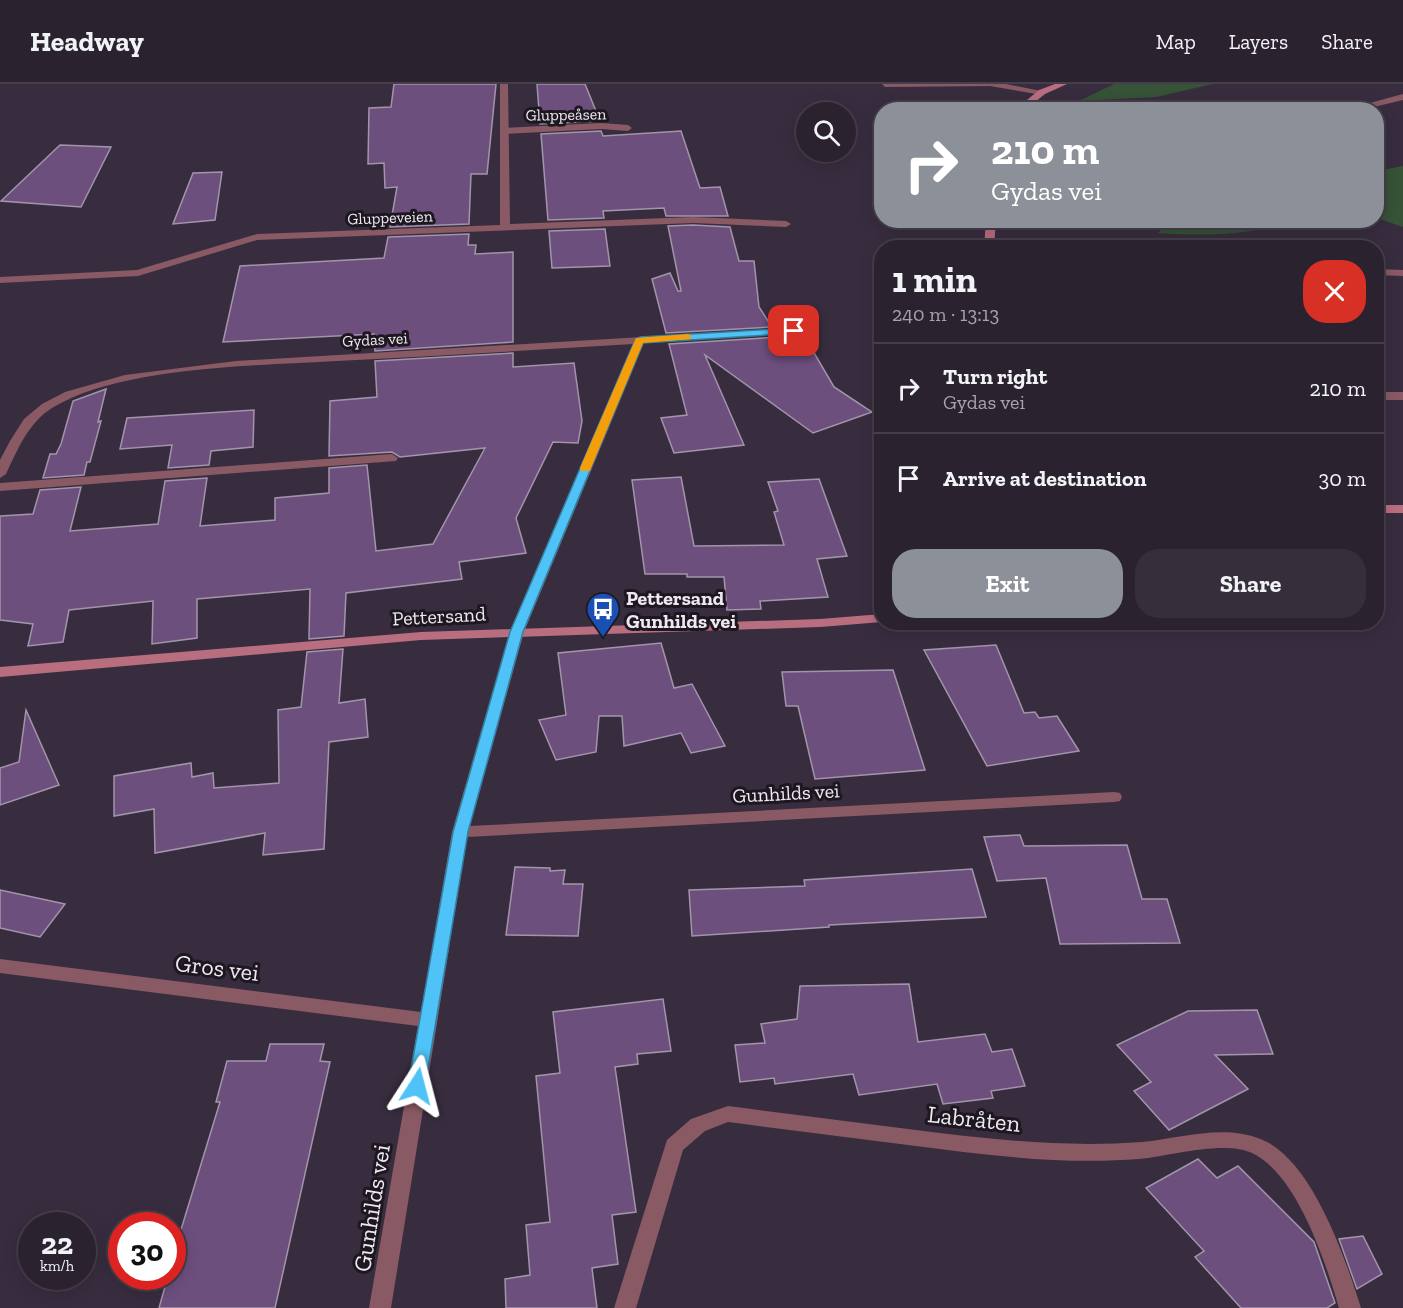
<!DOCTYPE html>
<html lang="en">
<head>
<meta charset="utf-8">
<style>
	body { margin:0; font-family:"Zilla Slab",serif; background:#362f3b; color:#f1f3f6; height:100vh; display:flex; flex-direction:column; font-size:22px; white-space:nowrap }
	* { box-sizing:border-box; margin:0 }
	p { font-size:20px; color:#a5a4aa }
	.icon { flex:none; width:33px; height:33px; fill:none; stroke:currentColor; stroke-width:2; stroke-linecap:round; stroke-linejoin:round }
	.map { position:relative; flex:1; overflow:hidden }
	.sheet { position:absolute; left:874px; top:156px; width:510px; height:390px; display:flex; flex-direction:column; background:#2a222f; border-radius:24px; box-shadow:0 3px 15px #0003,0 0 0 2px #463f4b }
	.sheet>* { flex:none }
	.hud { position:absolute; left:874px; top:18px; width:510px; height:126px; border-radius:24px; box-shadow:0 3px 15px #0003,0 0 0 2px #463f4b; background:#8c9099; color:#fff; overflow:hidden }
	.controls { position:absolute; left:796px; top:18px; display:grid; gap:12px }
	.controls a { display:grid; place-items:center; width:60px; height:60px; border-radius:50%; background:#2a222f; box-shadow:0 3px 15px #0003,0 0 0 2px #463f4b; font-size:30px }
	.speed { position:absolute; left:18px; top:1128px; display:flex; gap:12px; font-size:30px; font-weight:700; text-align:center }
	.speed>* { display:grid; place-content:center; width:78px; height:78px; border-radius:50%; background:#2a222f; box-shadow:0 3px 15px #0003,0 0 0 2px #463f4b; line-height:1 }
	.speed small { font-size:15px; font-weight:400 }
	.speed .limit { border:9px solid #d22; background:#fff; color:#111 }
	.pin { position:absolute; display:grid; place-items:center; width:51px; height:51px; color:#fff; margin:-26px; border-radius:12px; box-shadow:0 3px 9px #0006 }
	.me { position:absolute; width:66px; margin:-33px; rotate:9deg; stroke-linejoin:round; filter:drop-shadow(0 0 4px #0008) }
	.turn { display:flex; align-items:center; gap:21px; height:126px; padding:0 18px; font-size:27px }
	.turn .icon { width:78px; height:78px; stroke-width:2.5 }
	.turn b { display:block; font-size:42px; line-height:51px }
	.round { display:grid; place-items:center; flex:none; width:63px; height:63px; border-radius:24px; background:#362f3b }
	.overview { display:flex; align-items:center; justify-content:space-between; height:102px; padding:0 18px }
	h1 { font-size:36px; font-weight:800; line-height:45px }
	.primary-button { display:flex; gap:12px; margin-top:auto; padding:12px 18px }
	.primary-button a { flex:1; height:69px; border-radius:24px; background:#8c9099; color:#fff; font-size:24px; font-weight:800; line-height:69px; text-align:center }
	.primary-button a+a { background:#362f3b; color:#f1f3f6 }
	ul { padding:0; list-style:none }
	li { display:flex; align-items:center; gap:18px; height:90px; padding:0 18px; border-top:2px solid #463f4b }
	li div { flex:1 }
	li b { display:block; font-size:22px }
	li em { font-style:normal }
	header { display:flex; align-items:center; gap:36px; box-sizing:border-box; height:84px; padding:0 30px; background:#2a222f; border-bottom:2px solid #463f4b }
	header strong { font-size:28px }
	nav { display:flex; gap:33px; margin-inline-start:auto; font-size:21px }
	.map>svg:first-child { display:block }
</style>
</head>
<body>
<header>
<strong>Headway</strong>
<nav><a>Map</a><a>Layers</a><a>Share</a></nav>
</header>
<div class="map">
<svg width="1403" height="1224" viewBox="0 0 1403 1224">
	<rect width="100%" height="100%" fill="#382d3f"/>
	<g fill="#365237">
		<path d="M1114,0H1213L1156,13L1079,17Z"/>
		<path d="M1403,82V143L1377,134V87Z"/>
		<path d="M1174,137V136L1291,137C1248,152 1201,152 1157,149Z"/>
	</g>
	<g fill="#6d4f7e" stroke="#a295aa" stroke-width="1.5">
		<path d="M394,0H496L487,90H471L469,140L390,143L397,103L385,104L384,79L368,80L369,24L391,23Z"/>
		<path d="M537,0H585L600,37L540,40Z"/>
		<path d="M601,47L603,52L681,47L700,104L720,103L728,132H666L664,124L603,127L604,134L548,136L541,50Z"/>
		<path d="M60,61L111,63L81,123L1,117Z"/>
		<path d="M222,88L215,136L173,140L193,89Z"/>
		<path d="M693,141L730,143L739,177H754L759,223L772,243L666,249L652,195L670,189L678,207H681L668,142Z"/>
		<path d="M605,145L610,182L552,184L549,147Z"/>
		<path d="M469,150L468,161H476L475,170L513,168V258L375,267L374,250L223,258L240,182L384,174L388,153Z"/>
		<path d="M778,253L781,257L806,255L834,303L872,328L813,349L705,271L744,361L674,369L661,334L687,331L669,260Z"/>
		<path d="M513,269V283L574,279L582,337L578,359L553,358L516,434L526,469L459,478L462,495L346,509L344,552L309,555L310,505L197,515V554L152,560L153,517L69,526L63,558L28,562L33,540L0,536V432L33,430L40,406L81,403L70,447L158,440L165,397L207,394L200,442L275,436V414L329,409V384L367,381L376,467L433,460L485,364L400,373L392,368L329,372L330,317L377,313L375,277Z"/>
		<path d="M106,305L98,338L101,337L90,378H87L84,391L43,394L50,370H56L61,360L73,317Z"/>
		<path d="M254,326L253,363L211,367L209,381L168,384L172,361L120,365L127,334Z"/>
		<path d="M681,393L694,462L784,461L774,428L778,427L768,398L819,395L847,472L817,475L828,513L760,517L761,525L727,526L724,493H687V490H645L632,396Z"/>
		<path d="M661,559L674,604L692,600L725,662L691,669L681,649L624,662L622,632H599L596,668L556,676L539,636L566,631L558,569Z"/>
		<path d="M996,561L1024,629L1035,628L1039,634L1057,632L1079,667L987,682L924,566Z"/>
		<path d="M343,565L339,619L365,615L368,653L329,658L324,765L263,771L265,749L155,769L154,725L114,732V692L191,679L192,693L213,689L214,704L279,699L278,626L301,623L307,568Z"/>
		<path d="M893,586L925,686L815,695L798,622H786L782,588Z"/>
		<path d="M26,626L59,701L0,721V684L19,678Z"/>
		<path d="M1020,751L1024,762L1127,761L1142,815H1167L1180,859L1060,860L1046,794L997,797L984,753Z"/>
		<path d="M515,783L550,784V787L565,786L563,800H583L578,852L506,851Z"/>
		<path d="M972,785L986,833L829,841V843L692,852L689,806L805,802L804,796Z"/>
		<path d="M0,806L65,820L40,853L0,844Z"/>
		<path d="M909,900L918,958L985,950L992,968L1012,965L1025,1002L991,1007L993,1014L943,1020L937,1000L859,1011L853,990L775,1000L774,994L740,998L735,961L765,959L761,940L797,935L800,902Z"/>
		<path d="M663,915L671,967L637,970L638,980L615,983L636,1128L612,1131L618,1180L592,1184L597,1224H506L505,1195L530,1191L526,1141L550,1138L536,992L560,989L553,928Z"/>
		<path d="M1257,926L1273,970L1215,971L1248,1005L1169,1046L1134,1007L1151,998L1117,961L1188,927Z"/>
		<path d="M270,960H324L320,977L330,978L275,1224H159L168,1192H172V1175L220,1018H216L227,977H266Z"/>
		<path d="M1198,1075L1217,1094L1238,1082L1314,1158L1335,1219L1327,1224H1241L1195,1173L1204,1167L1146,1104Z"/>
		<path d="M1363,1152L1382,1190L1357,1205L1339,1155Z"/>
	</g>
	<g fill="none" stroke-linecap="round" stroke-linejoin="round">
		<g fill="#895a64" fill-rule="evenodd">
			<path d="M882,0H1006L1046,8L1042,11L990,2L885,3Z"/>
			<path d="M601,39L628,41L632,44L628,47L601,45L505,50L501,47L505,44Z"/>
		</g>
		<g fill="#895a64" fill-rule="evenodd">
			<path d="M500,0H508L510,140L693,133L786,137L791,140L786,143L693,139L257,156L138,192L0,199V193L137,186L257,150L500,141Z"/>
			<path d="M1403,10V16L1361,26H1344Z"/>
			<path d="M1377,185L1403,186V192L1377,191Z"/>
			<path d="M794,244L800,247L798,249L644,259L524,548L470,742L1114,708L1120,709L1122,713L1120,717L1114,718L467,753L391,1224H369L418,942L0,889V875L421,928L452,748L510,548L633,260C534,266 436,272 337,277C257,282 121,282 52,324C28,339 18,365 6,390L0,394V376L10,357L24,335L42,320L65,308L125,291L236,277Z"/>
			<rect x="1377" y="308" width="26" height="8"/>
			<path d="M392,370L398,374L396,377L0,407V399Z"/>
			<path d="M728,1022C788,1030 848,1037 908,1045C986,1055 1063,1064 1142,1058C1182,1054 1229,1038 1267,1058C1314,1082 1346,1176 1361,1224H1339C1326,1179 1297,1090 1252,1069C1224,1056 1170,1072 1139,1075C1061,1081 986,1071 908,1061C848,1053 788,1046 728,1038L705,1047L683,1066L636,1224H614L667,1056L691,1035Z"/>
		</g>
		<g fill="#b96e80" fill-rule="evenodd">
			<path d="M1055,0H1067L1045,10L1025,26H1015L1039,6Z"/>
			<path d="M986,136H996L994,164H984Z"/>
			<rect x="1377" y="421" width="26" height="8"/>
			<path d="M882,530V538L820,543L421,556L0,593V583L421,548L820,535Z"/>
		</g>
	</g>
	<path fill="#4fc3f7" stroke="#337fa1" stroke-width="1.5" d="M794,244L799,247L798,249L643,259L523,548L468,748L425,1002L423,1007L417,1009L410,1007L408,1002L453,748L510,548L635,256L640,253Z"/>
	<path fill="#f59e0b" d="M688,250L691,251V255L643,259L591,384L590,387H581L580,384L636,254Z"/>
	<defs>
		<g id="bus-pin" transform="scale(1.725)"><path d="M0 17L-7.5 6A9.5 9.5 0 1 1 7.5 6Z" fill="#1a4fb4" stroke="#1d1820"/><path d="M-5-6H5V4H4V6H2V4H-2V6H-4V4H-5ZM-3.5-4V0h7V-4ZM-3.5 1.2v1.5H-2V1.2ZM2 1.2v1.5H3.5V1.2Z" fill="#fff"/></g>
	</defs>
	<g fill-rule="evenodd">
		<use href="#bus-pin" x="603" y="525"/>
	</g>
	<g text-anchor="middle" stroke-width="6" stroke-linejoin="round" paint-order="stroke">
		<g font-size="16" fill="#efe8f3" stroke="#1d1820">
			<text transform="translate(566 30) rotate(-1)" y="6">Gluppeåsen</text>
			<text transform="translate(390 133) rotate(-2)" y="6">Gluppeveien</text>
			<text transform="translate(375 255) rotate(-3)" y="6">Gydas vei</text>
		</g>
		<g font-size="20" font-weight="bold" fill="#efe8f3" stroke="#1d1820" text-anchor="start">
			<text x="626" y="521">Pettersand<tspan x="626" dy="23">Gunhilds vei</tspan></text>
		</g>
		<g font-size="20" fill="#efe8f3" stroke="#1d1820">
			<text transform="translate(439 532) rotate(-3)" y="7">Pettersand</text>
			<text transform="translate(786 709) rotate(-3)" y="7">Gunhilds vei</text>
		</g>
		<g font-size="24" fill="#efe8f3" stroke="#1d1820">
			<text transform="translate(217 884) rotate(7)" y="8">Gros vei</text>
			<text transform="translate(974 1035) rotate(6)" y="8">Labråten</text>
			<text transform="translate(372 1124) rotate(-81)" y="8">Gunhilds vei</text>
		</g>
	</g>
</svg>
<div class="controls">
<a><svg class="icon" aria-label="search" viewBox="0 0 24 24"><circle cx="10" cy="10" r="6"/><path d="M15 15l6 6"/></svg></a>
</div>
<div class="speed"><div>22<small>km/h</small></div><div class="limit">30</div></div>
<div class="pin" style="left:794px;top:247px;background:#d93025"><svg class="icon" aria-label="arrive" viewBox="0 0 24 24"><path d="M6 21V4h12l-3 4 3 4H6"/></svg></div>
<svg class="me" style="left:417px;top:1002px" viewBox="-20 -20 40 40"><path d="M0-17L14 15 0 8-14 15z" fill="#4fc3f7" stroke="#fff" stroke-width="4"/></svg>
<div class="hud">
<div class="turn"><svg class="icon" aria-label="right" viewBox="0 0 24 24"><path d="M7 20v-9h11M14 6l5 5-5 5"/></svg><div><b>210 m</b>Gydas vei</div></div>
</div>
<section class="sheet">
<div class="overview"><div><h1>1 min</h1><p>240 m · 13:13</p></div><a class="round" style="background:#d93025;color:#fff"><svg class="icon" aria-label="close" viewBox="0 0 24 24"><path d="M6 6l12 12M18 6L6 18"/></svg></a></div>
<ul>
<li><svg class="icon" aria-label="right" viewBox="0 0 24 24"><path d="M7 20v-9h11M14 6l5 5-5 5"/></svg><div><b>Turn right</b><p>Gydas vei</p></div><em>210 m</em></li>
<li><svg class="icon" aria-label="arrive" viewBox="0 0 24 24"><path d="M6 21V4h12l-3 4 3 4H6"/></svg><div><b>Arrive at destination</b></div><em>30 m</em></li>
</ul>
<div class="primary-button"><a>Exit</a><a>Share</a></div>
</section>
</div>
</body>
</html>
